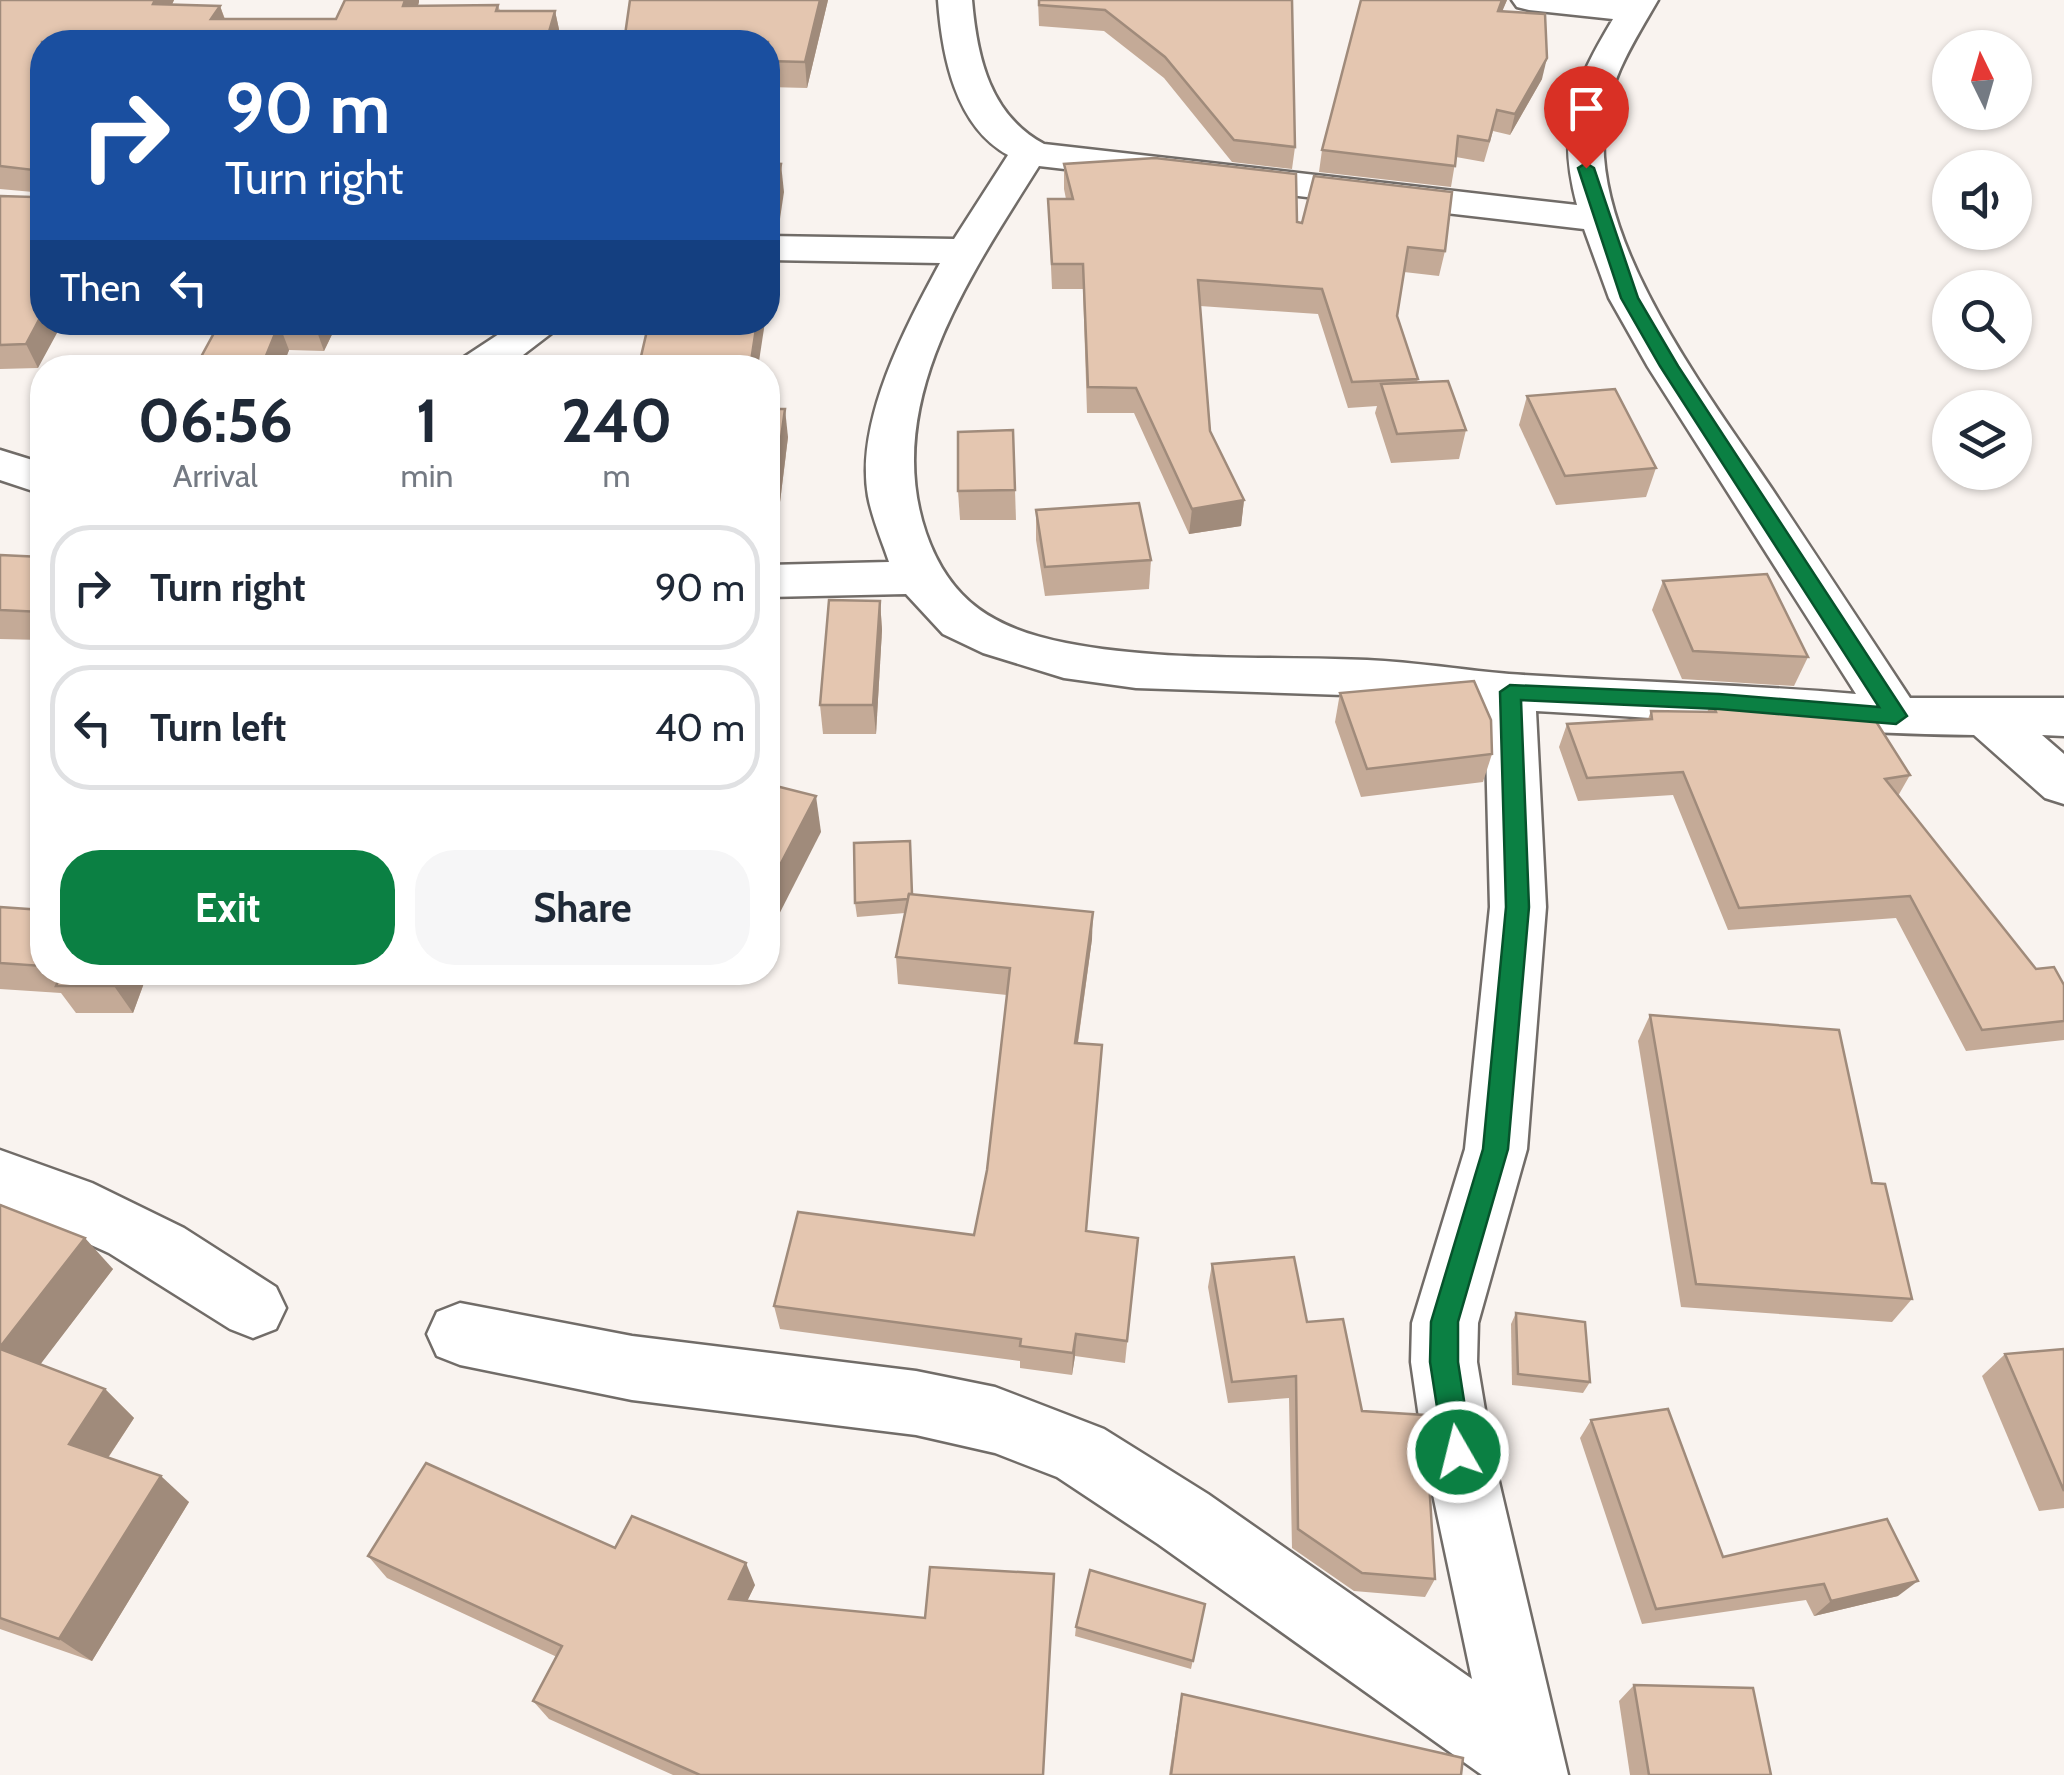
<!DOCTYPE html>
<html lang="en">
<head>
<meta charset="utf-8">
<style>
	body { margin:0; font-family:Cabin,sans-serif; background:#f6f6f7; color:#1f2937; height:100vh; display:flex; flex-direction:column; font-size:38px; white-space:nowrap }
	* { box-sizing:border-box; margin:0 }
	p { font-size:32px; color:#747a83 }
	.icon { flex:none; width:55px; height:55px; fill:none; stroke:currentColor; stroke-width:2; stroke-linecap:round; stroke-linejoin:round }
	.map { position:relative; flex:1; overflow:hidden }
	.sheet { position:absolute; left:30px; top:355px; width:750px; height:630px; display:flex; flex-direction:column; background:#fff; border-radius:40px; box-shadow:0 2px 8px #0004 }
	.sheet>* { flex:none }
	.banner { position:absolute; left:30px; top:30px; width:750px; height:305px; border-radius:40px; box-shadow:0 2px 8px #0004; background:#1a4fa0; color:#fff; overflow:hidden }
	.needle { width:65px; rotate:355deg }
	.tools { position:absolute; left:1932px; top:30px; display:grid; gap:20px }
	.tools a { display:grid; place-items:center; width:100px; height:100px; border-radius:50%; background:#fff; box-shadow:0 2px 8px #0004; font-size:50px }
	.pin { position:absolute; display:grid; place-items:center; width:85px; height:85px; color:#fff; margin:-102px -42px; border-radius:50% 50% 50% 0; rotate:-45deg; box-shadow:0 0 10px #0007 }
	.pin .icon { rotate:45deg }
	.me { position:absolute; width:110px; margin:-55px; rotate:352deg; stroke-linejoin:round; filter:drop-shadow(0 0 8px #0008) }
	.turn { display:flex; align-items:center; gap:35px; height:210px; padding:0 30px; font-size:45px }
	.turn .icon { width:130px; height:130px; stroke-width:2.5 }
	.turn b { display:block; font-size:70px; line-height:85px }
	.then { display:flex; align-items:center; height:95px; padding:0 30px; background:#0003; gap:20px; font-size:38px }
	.eta { display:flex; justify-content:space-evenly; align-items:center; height:170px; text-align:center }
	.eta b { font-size:60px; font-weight:800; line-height:70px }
	.action { display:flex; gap:20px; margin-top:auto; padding:20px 30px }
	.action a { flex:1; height:115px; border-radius:40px; background:#0b8043; color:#fff; font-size:40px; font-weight:800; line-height:115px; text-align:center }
	.action a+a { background:#f6f6f7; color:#1f2937 }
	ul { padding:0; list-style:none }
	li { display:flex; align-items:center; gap:30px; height:125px; margin:0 20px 15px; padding:0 10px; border:5px solid #e0e1e3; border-radius:40px }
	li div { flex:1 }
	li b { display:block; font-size:38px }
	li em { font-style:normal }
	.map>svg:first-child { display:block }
</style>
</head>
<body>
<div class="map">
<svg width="2064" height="1775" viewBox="0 0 2064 1775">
	<rect width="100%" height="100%" fill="#f9f3ef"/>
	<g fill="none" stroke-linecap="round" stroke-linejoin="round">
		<g stroke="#716c68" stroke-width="5">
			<g id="minor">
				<path d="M938,0H972C977,58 990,115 1044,144L1577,205C1556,126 1573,86 1613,19L1529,10L1517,7L1512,0H1658C1635,40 1608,80 1604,130C1595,247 1709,395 1772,489C1818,558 1864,628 1910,698H2064V736L2042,735L2064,754V804L2045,798L1974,735C1828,734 1682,718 1536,711L1546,907L1527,1149L1478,1323L1477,1362L1492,1452L1568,1775H1482L1158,1544L1057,1477L995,1453L916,1435L632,1400L460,1365L437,1356L427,1334L437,1312L460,1303L632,1336L916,1371L995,1387L1104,1429L1208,1494L1472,1679L1424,1452L1411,1362L1412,1323L1465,1149L1490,907L1485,708L1373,696L1136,688L1064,678L983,653L943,634L906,594L768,597V565L889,562C882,541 872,518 868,496C855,421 906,326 940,263L768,260V236L954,239L1008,155C955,126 942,55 938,0ZM1039,166L1584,229L1609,298L1648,367L1856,694C1740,684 1625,682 1509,674C1462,670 1414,662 1367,660C1267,656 1163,662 1066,643C995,629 950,602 926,533C881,402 972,273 1039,166Z"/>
				<path d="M517,322H566L506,368H455L461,359Z"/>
				<path d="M0,450L42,463V494L0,480Z"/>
				<path d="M0,1150L92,1183L184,1228L276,1287L286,1308L276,1329L253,1338L230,1329L109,1253L0,1204Z"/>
			</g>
		</g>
		<use href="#minor" fill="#fff" fill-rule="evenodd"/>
	</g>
	<g fill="#c4aa97">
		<path d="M0,0H174L172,4L220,6L225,19H336L419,2L418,6L498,5L500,11H555L560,34L42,42L38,368L0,369V196L33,197V192L0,189Z"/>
		<path d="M630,0H828L807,88L768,87V42Z"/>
		<path d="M1038,0H1292L1295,147L1292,169L1232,162L1164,78L1104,31L1039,26Z"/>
		<path d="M1361,0H1507L1502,11L1542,79L1510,135L1493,131L1484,162L1456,157L1451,187L1319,172L1322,150Z"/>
		<path d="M1064,164L1297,222L1445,251L1439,276L1404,272L1397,316L1418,379L1417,382L1466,430L1459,459L1391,463L1375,413L1377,406L1348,408L1318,314L1200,306L1210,431L1244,500L1241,526L1189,534L1134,413H1087L1083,289H1052L1048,199H1066L1064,189Z"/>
		<path d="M220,322H338L324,351L289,350L282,368H195Z"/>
		<path d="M1527,396L1656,468L1646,497L1556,505L1519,425Z"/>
		<path d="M768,409L788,437L779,510H768Z"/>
		<path d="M1015,490L1016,520H960L958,491Z"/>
		<path d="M1036,510L1151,560L1149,589L1045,596L1036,540Z"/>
		<path d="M0,555L42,557V640L0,639Z"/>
		<path d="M1663,581L1808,657L1794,686L1682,679L1652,610Z"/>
		<path d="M880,601L882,630L876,734H823L820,705Z"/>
		<path d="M1340,693L1492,754L1483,782L1361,797L1335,722Z"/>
		<path d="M1712,702L1910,775L1898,796L2036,969L2064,985V1040L1966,1051L1896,918L1728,930L1673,795L1578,801L1559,747L1567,724L1648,719L1651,711L1707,712Z"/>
		<path d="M912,894L1092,939L1078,1043L1102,1045L1086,1231L1138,1238L1125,1363L1075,1356L1072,1375L1020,1368V1361L780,1329L774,1306L974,1235L987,1170L1007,995L898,984L896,957L905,913L857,917L855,903Z"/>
		<path d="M0,907L42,910V972H148L133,1013H76L61,993L0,989Z"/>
		<path d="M1650,1015L1872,1183L1912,1299L1892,1322L1681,1307L1638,1041Z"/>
		<path d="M0,1205L113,1269L40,1364L105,1389L134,1418L108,1458L189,1502L92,1661L0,1629Z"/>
		<path d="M1212,1264L1307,1322L1362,1411L1435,1579L1425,1597L1354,1591L1292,1548L1289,1398L1228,1403L1208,1287Z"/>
		<path d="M1516,1313L1590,1382L1583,1393L1512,1385L1511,1324Z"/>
		<path d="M2064,1349V1508L2039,1511L1982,1376L2005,1354Z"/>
		<path d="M1591,1420L1723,1557L1898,1596L1814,1616L1806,1600L1642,1624L1580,1438Z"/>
		<path d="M615,1548L755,1585L747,1601L1044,1775H673L549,1719L533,1701L557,1657L387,1578L368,1556Z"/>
		<path d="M1205,1604L1191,1669L1075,1636L1076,1627Z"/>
		<path d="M1634,1685L1771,1775H1630L1619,1701Z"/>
		<path d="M1182,1694L1461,1775H1169L1179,1709Z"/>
	</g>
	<g fill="#a08b7b">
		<path d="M155,0H174L162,27L153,4Z"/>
		<path d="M405,0H419V2L409,29L403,6Z"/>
		<path d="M820,0H828L807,88L805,62Z"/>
		<path d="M1502,0H1507L1494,31L1498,11Z"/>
		<path d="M220,6L228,29L211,19Z"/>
		<path d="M555,11L560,34L557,42H546Z"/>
		<path d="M1547,58L1542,79L1510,135L1515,114Z"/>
		<path d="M781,164L784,192L778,232L768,235V206Z"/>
		<path d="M770,236L773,264L768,303V250Z"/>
		<path d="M42,314V322H63L38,368L26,344Z"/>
		<path d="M316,322H338L324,351L315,326Z"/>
		<path d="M757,322H765L758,368H750Z"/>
		<path d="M279,324L289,350L282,368H261Z"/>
		<path d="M170,358L174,368H165Z"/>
		<path d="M785,409L788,437L779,510L775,482Z"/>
		<path d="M1244,500L1241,526L1189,534L1192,509Z"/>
		<path d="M880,601L882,630L876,734L873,705Z"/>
		<path d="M816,796L821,832L768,936V888Z"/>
		<path d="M1093,912L1092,939L1074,1069L1075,1043Z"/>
		<path d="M120,972H148L133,1013L114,986Z"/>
		<path d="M85,1238L113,1269L30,1378L0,1350V1347Z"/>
		<path d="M1076,1334L1075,1356L1072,1375L1073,1353Z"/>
		<path d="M105,1389L134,1418L99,1471L69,1444Z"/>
		<path d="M161,1476L189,1502L92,1661L59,1639Z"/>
		<path d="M746,1563L755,1585L738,1620L729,1599Z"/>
		<path d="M1918,1581L1898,1596L1814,1616L1831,1601Z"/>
	</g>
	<g fill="#e4c6b0" stroke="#a08b7b" stroke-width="2.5">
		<path d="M0,0H155L153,4L220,6L211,19H336L345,0H405L403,6L498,5L496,11H555L546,42H42V314L26,344L0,345V196L33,197L34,170L0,166Z"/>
		<path d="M630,0H820L805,62L768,61V42H624Z"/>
		<path d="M1039,0H1292L1295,147L1234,140L1165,57L1105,10L1039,5Z"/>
		<path d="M1361,0H1502L1498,11L1545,14L1547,58L1515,114L1497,110L1489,141L1458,136L1455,166L1322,150Z"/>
		<path d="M1155,158L1296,174L1297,222L1302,223L1314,176L1452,192L1445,251L1408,247L1397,316L1418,379L1352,382L1322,289L1198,280L1210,431L1244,500L1192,509L1136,388L1088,387L1083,264H1052L1048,199H1073L1064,164Z"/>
		<path d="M768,163L781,164L774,204L768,206Z"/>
		<path d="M220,322H316L315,326L279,324L261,368H195Z"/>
		<path d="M649,322H757L750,368H565L639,365Z"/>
		<path d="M108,357L170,358L165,368H103Z"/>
		<path d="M1448,381L1466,430L1397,434L1381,384Z"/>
		<path d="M1615,389L1656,468L1565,476L1527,396Z"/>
		<path d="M768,409H785L775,482H768Z"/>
		<path d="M1013,430L1015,490L958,491V432Z"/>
		<path d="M1139,503L1151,560L1045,567L1036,510Z"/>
		<path d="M0,555L42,557V612L0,610Z"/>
		<path d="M1767,574L1808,657L1693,651L1663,581Z"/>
		<path d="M829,600L880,601L873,705H820Z"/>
		<path d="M1474,681L1491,720L1492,754L1367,769L1340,693Z"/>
		<path d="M1712,702L1870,712L1910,775L1885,779L2036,969L2054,967L2064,985V1021L1982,1030L1910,896L1739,908L1683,772L1587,778L1567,724L1652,719L1651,711L1716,712Z"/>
		<path d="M768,784L816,796L768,888Z"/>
		<path d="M910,841L912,894H909L908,899L855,903L854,843Z"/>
		<path d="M909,894L1093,912L1075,1043L1102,1045L1086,1231L1138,1238L1127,1341L1076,1334L1073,1353L1020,1346L1021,1339L774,1306L798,1212L974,1235L987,1170L1010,968L896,957Z"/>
		<path d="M0,907L42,910V966L0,963Z"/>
		<path d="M62,972H120L114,986H56Z"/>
		<path d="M1650,1015L1839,1030L1872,1183L1885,1184L1912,1299L1696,1284Z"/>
		<path d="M0,1205L85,1238L0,1347Z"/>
		<path d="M1294,1257L1307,1322L1343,1319L1362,1411L1425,1415L1435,1579L1362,1573L1298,1529L1296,1376L1232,1382L1212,1264Z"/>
		<path d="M1516,1313L1585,1322L1590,1382L1518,1374Z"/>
		<path d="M0,1349L105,1389L69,1444L161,1476L59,1639L0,1618Z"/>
		<path d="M2064,1349V1491L2005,1354Z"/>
		<path d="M1668,1409L1723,1557L1887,1519L1918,1581L1831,1601L1824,1584L1656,1609L1591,1420Z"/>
		<path d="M426,1463L615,1548L632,1516L746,1563L729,1599L925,1618L930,1567L1054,1574L1043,1775H700L533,1701L562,1646L368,1556Z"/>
		<path d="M1090,1570L1205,1604L1193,1661L1076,1627Z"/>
		<path d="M1634,1685L1753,1688L1771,1775H1649Z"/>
		<path d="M1182,1694L1463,1758L1461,1775H1171Z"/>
	</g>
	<path fill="#0b8043" stroke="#07532c" stroke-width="2.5" d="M1586,163L1594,168L1638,298L1678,366L1907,716L1896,724L1719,709L1521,700L1529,907L1508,1149L1458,1322V1362L1472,1452L1468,1462L1458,1466L1448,1462L1444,1452L1430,1362L1431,1322L1483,1149L1506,907L1500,692L1510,685L1719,694L1879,707L1660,366L1621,298L1578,168Z"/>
</svg>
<div class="tools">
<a><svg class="needle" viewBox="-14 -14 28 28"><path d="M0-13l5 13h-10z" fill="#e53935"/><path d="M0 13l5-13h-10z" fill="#747a83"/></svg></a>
<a><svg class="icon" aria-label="sound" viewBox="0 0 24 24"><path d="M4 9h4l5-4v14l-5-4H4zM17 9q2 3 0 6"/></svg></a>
<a><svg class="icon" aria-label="search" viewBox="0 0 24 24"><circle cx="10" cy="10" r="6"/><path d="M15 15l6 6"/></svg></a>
<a><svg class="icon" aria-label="layers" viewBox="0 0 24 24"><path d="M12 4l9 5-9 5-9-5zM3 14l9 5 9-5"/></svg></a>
</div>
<div class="pin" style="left:1586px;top:168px;background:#d93025"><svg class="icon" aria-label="arrive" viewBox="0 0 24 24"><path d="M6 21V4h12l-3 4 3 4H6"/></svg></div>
<svg class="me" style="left:1458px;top:1452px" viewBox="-20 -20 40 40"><circle r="17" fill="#0b8043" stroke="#fff" stroke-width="3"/><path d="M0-11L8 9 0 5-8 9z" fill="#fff"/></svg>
<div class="banner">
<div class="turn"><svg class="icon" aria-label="right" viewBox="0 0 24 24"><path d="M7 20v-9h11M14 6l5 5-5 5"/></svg><div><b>90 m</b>Turn right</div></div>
<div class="then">Then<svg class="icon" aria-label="left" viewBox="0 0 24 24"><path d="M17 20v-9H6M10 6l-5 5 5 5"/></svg></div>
</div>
<section class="sheet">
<div class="eta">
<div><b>06:56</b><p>Arrival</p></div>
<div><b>1</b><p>min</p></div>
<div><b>240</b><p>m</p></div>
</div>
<ul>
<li><svg class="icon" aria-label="right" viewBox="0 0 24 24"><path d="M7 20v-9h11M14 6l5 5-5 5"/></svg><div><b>Turn right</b></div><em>90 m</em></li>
<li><svg class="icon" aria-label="left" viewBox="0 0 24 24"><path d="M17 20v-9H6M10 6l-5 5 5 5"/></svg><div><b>Turn left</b></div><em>40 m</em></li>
</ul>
<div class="action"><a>Exit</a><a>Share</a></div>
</section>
</div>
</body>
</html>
